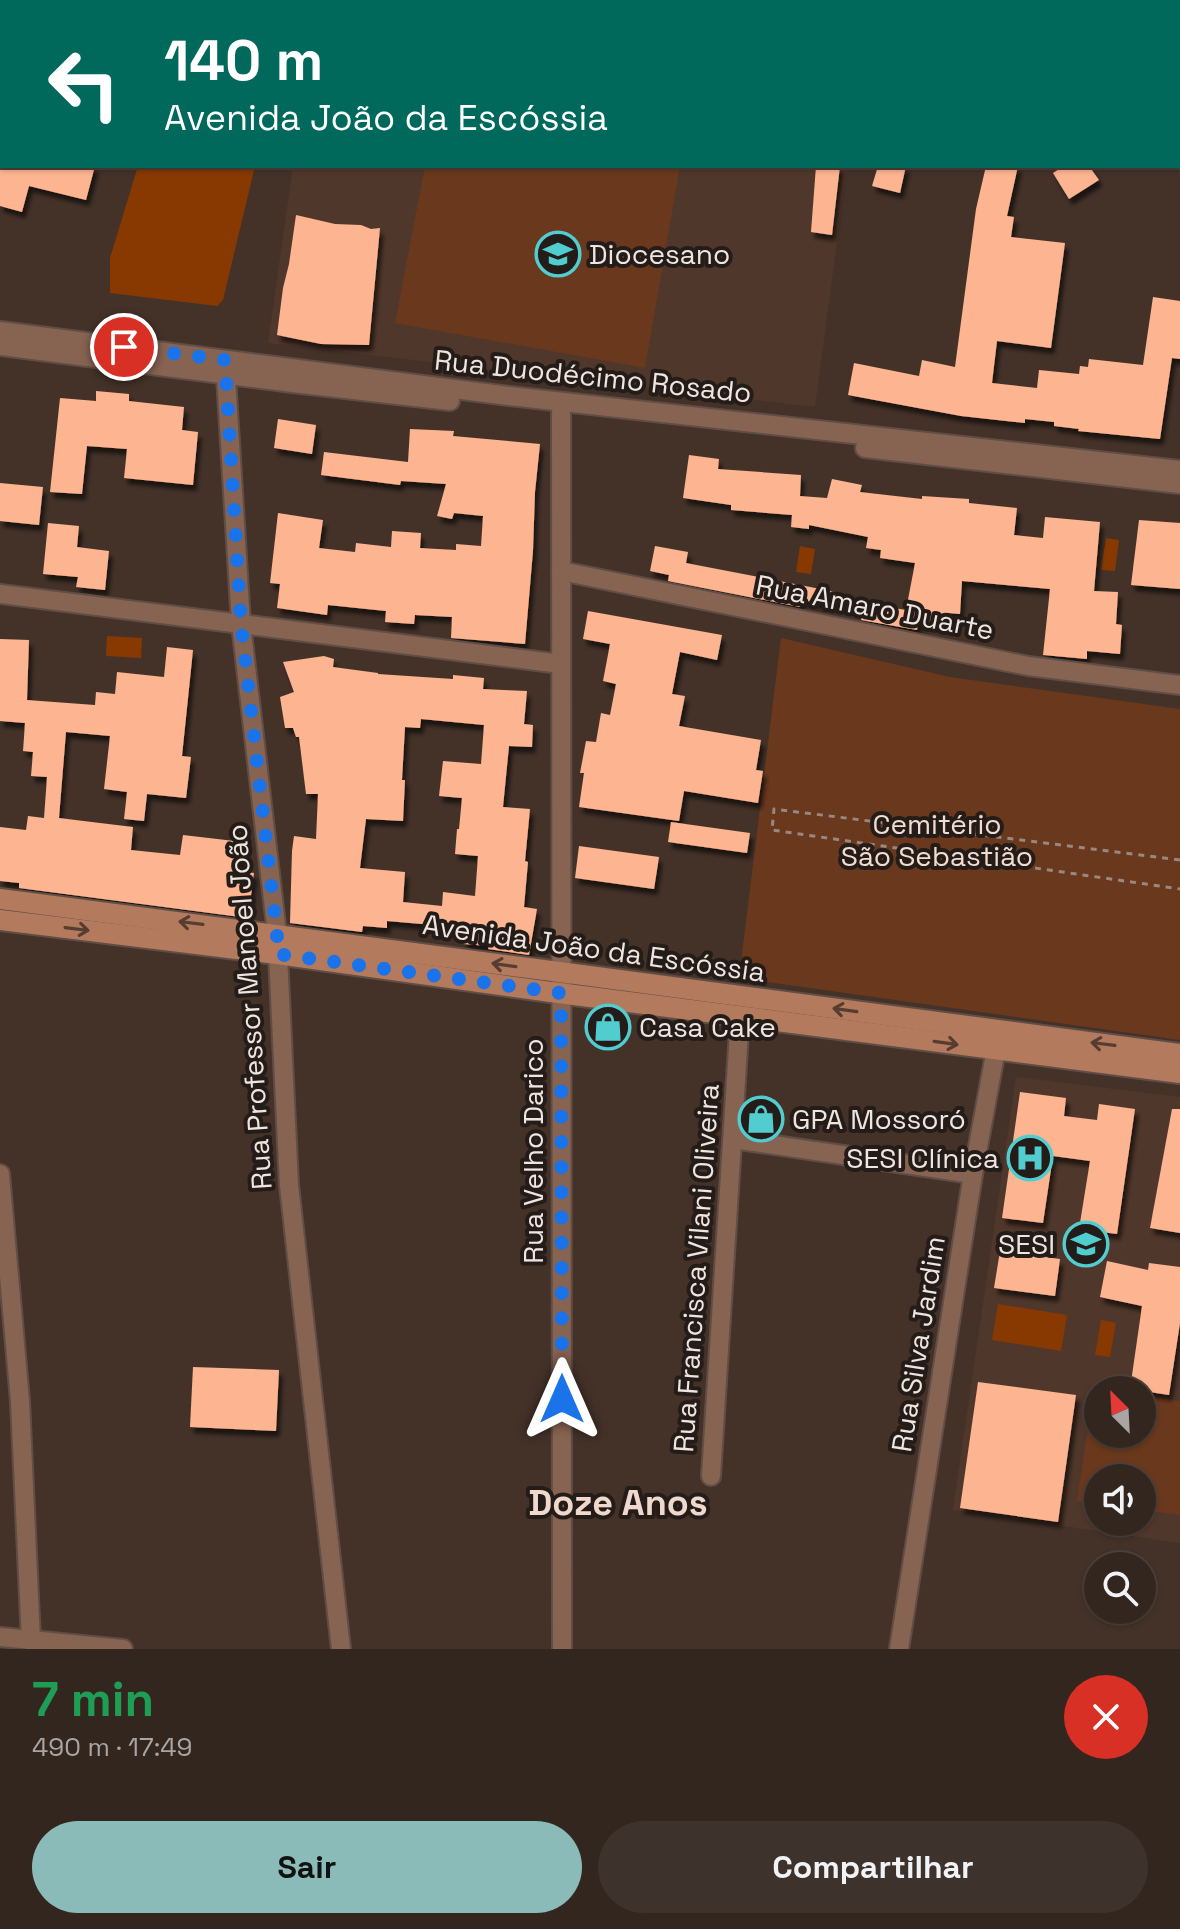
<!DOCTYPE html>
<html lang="pt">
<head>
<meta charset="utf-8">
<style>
	body { margin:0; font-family:"Space Grotesk",sans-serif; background:#3e322c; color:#f1f3f6; height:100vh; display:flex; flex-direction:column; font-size:30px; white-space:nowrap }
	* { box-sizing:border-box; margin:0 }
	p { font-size:26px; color:#a9a5a4 }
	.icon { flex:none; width:44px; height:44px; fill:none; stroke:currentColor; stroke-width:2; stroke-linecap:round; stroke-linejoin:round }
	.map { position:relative; height:1649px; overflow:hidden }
	.sheet { display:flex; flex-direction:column; background:#33261f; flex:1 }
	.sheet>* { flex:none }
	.top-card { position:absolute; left:0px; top:0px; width:1180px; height:168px; box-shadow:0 2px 6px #0004,0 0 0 2px #4e433d; background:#00695c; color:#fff; overflow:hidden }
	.needle { width:52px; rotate:336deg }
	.fabs { position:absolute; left:1084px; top:1376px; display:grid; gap:16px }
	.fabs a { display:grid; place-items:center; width:72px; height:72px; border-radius:50%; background:#33261f; box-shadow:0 2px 6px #0004,0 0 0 2px #4e433d; font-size:40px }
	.pin { position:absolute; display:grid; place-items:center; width:68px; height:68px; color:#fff; margin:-34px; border:4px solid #fff; border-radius:50%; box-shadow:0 2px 8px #0007 }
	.me { position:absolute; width:88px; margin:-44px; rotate:0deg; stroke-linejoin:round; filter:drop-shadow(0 0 6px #0008) }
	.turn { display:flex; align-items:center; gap:28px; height:168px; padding:0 32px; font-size:36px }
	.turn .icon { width:104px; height:104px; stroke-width:2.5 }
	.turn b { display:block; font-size:56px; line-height:68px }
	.round { display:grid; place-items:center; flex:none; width:84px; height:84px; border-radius:42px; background:#3e322c }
	.head { display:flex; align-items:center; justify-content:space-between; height:136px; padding:0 32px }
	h1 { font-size:48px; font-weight:600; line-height:60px; color:#1e9e55 }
	.action { display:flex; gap:16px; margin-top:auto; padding:16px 32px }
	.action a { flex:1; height:92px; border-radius:48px; background:#8bbbb9; color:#111; font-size:32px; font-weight:600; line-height:92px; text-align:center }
	.action a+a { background:#3e322c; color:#f1f3f6 }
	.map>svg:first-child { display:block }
</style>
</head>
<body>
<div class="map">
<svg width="1180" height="1649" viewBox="0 0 1180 1649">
	<defs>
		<filter id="shadow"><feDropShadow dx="3.5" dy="6" stdDeviation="2" flood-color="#0009"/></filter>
	</defs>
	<rect width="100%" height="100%" fill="#443229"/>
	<g fill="#50372b" fill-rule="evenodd">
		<path d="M317,0H926L925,2H317Z"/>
		<path d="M293,166H847L815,407L268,343Z"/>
		<path d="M1016,1077L1180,1097V1543L953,1510ZM1098,1390H1142V1434H1098ZM1098,1478H1142V1522H1098Z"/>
	</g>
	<g fill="#6a381d">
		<path d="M425,166H680L645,368L395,323Z"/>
		<path d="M781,638L950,677L1180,709V1040L739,978Z"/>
		<path d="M1094,1388L1105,1390H1098V1434H1142V1395L1180,1401V1515L1142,1510V1478H1098V1504L1077,1501Z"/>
	</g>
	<g fill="#873901">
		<path d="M138,166H255L223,300L217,306L110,293V258Z"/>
		<path d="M1106,538L1119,540L1115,571L1101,570Z"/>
		<path d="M800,546L815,549L811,574L796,572Z"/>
		<path d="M107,636L142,638L141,658L106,656Z"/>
		<path d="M998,1304L1067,1315L1061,1351L992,1340Z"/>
		<path d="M1101,1320L1116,1323L1110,1357L1095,1355Z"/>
	</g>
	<g fill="#fdb591" fill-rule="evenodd" filter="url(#shadow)">
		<path d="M0,166H95L86,200L29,186L22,212L0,206Z"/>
		<path d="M816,166H840L832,235L811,232Z"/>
		<path d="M878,166H906L900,193L872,186Z"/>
		<path d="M986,166H1018L1007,216L1014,217L1011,237L1065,243L1051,348L997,341L992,383L1037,388L1039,370L1079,374L1080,366L1088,367L1089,359L1143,365L1153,297L1180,301V359L1172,358L1160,439L1078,431L1079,429L1054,426V422L1025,419V423L961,416L848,395L854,363L919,376L922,360L955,367L976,209Z"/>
		<path d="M1064,166H1089L1099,180L1069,199L1053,173Z"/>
		<path d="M296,215L335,224L361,225L371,229L380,228L369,345L321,344L277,335L283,288L289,264Z"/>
		<path d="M96,391L129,394V401L184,407L182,430L198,432L193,485L124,478L127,449L87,446L82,494L50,492L60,398L96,401Z"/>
		<path d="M278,419L316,425L312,454L274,448Z"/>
		<path d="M410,429L454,431L453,436L540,444L535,492L533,551L525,644L451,638L452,617L415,615L414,624L385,622L386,611L328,605L327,615L277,608L280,584L270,583L278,513L323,520L319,548L355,552L356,543L391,547L392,531L421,533L420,548L456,550V544L481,546L483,516L454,513L452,519L437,516L446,484L401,481L400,485L321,475L324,452L408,462Z"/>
		<path d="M689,455L719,459L718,469L801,475L800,496L827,498L832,479L862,485L860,492L922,499V496L969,499V503L1017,508L1014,535L1043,538L1045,517L1100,522L1094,591L1118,592L1116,624L1122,625L1120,654L1087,651V659L1043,655L1050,589L962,581L960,614L948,613L947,625L918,623L917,630L861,620L865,603L906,610L915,563L880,558L881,550L866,548L868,537L809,525V529L791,527L792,515L731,510V505L683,498Z"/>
		<path d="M0,483L43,487L39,525L0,521Z"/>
		<path d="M1139,520L1180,523V589L1131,585Z"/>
		<path d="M48,523L79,526L77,547L109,551L105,590L76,587L78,577L43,574Z"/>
		<path d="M655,546L688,552L686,563L836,592L833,606L802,600L800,607L668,581L669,575L650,571Z"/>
		<path d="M588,611L722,635L717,660L680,652L672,694L685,696L679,726L761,740L756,770L763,771L758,803L684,791L679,821L579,807L584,773H580L586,741L596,742L601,713L610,715L616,684L603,681L610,644L583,639Z"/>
		<path d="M0,639L29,640L27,700L95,705L96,692L115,694L117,672L164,677L167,647L193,650L182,756L191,757L186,798L147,794L144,821L124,819L127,792L104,789L110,736L66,732L59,818L133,827L131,850L180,855L183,835L243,842L240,871L254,873L248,918L19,888V883L0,881V827L26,830L28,816L44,818L47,777L31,776L33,752L23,751L25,723L0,721Z"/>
		<path d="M324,656L334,659L333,667L378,673V674L453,679V675L484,678L483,689L527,691L524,724L533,725L532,747L509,746L503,807L530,809L525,861L528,862L524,907L537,909L529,955L488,949L489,946L463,944L465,925L434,921L433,925L387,921V928L363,926L362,932L290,923L292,851L294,836L316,839L318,794H306L299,737H296L293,728H285L280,697L294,692L283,662ZM421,719L484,725L481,764L443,761L439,796L462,798L459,829H457L455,854L478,856L475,896L443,892L442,906L403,902L405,872L360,868L366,819L403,821L405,780H402L405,727L420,728Z"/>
		<path d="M671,822L750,833L747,853L668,842Z"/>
		<path d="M579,846L659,857L654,889L575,878Z"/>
		<path d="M1020,1092L1066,1098L1064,1116L1097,1120L1099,1104L1135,1109L1117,1234L1079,1229L1090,1161L1053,1156L1043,1223L1002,1218Z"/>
		<path d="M1172,1109H1180V1233L1150,1228Z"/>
		<path d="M1000,1251L1060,1259L1055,1296L994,1288Z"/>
		<path d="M1107,1261L1148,1270L1149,1263L1180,1267V1323L1169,1395L1130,1389L1142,1306L1100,1297Z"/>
		<path d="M193,1367L279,1370L276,1431L190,1427Z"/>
		<path d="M978,1382L1076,1395L1058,1522L960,1508Z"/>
	</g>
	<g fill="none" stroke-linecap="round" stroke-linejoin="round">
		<g stroke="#604e46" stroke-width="22">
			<g id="street">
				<path d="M0,331L509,396L1180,470"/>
				<path d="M0,346L293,383L450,401"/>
				<path d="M225,360L241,624L277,934L289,1185L341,1649"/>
				<path d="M561,413L562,1649"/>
				<path d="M865,448L1180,484"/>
				<path d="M561,571L1028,666L1180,685"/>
				<path d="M0,594L561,664"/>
				<path d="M733,1139L973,1174"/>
				<path d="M0,1174L20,1401L31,1641"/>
				<path d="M711,1476L740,1016"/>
				<path d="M0,1637L123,1649"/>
				<path d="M899,1649L973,1174L996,1049"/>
			</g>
		</g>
		<g stroke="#604e46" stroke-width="24">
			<g id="secondary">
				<path d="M0,899C394,948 786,1004 1180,1054"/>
				<path d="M0,920L277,954L551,992L1180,1073"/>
			</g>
		</g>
		<path stroke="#978881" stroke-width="3" stroke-dasharray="6 6" stroke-linecap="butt" d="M1180,860L774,809L772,830L1180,889"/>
		<use href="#street" stroke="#876351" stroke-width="18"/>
		<use href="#secondary" stroke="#b37a5e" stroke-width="20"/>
	</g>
	<defs><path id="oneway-shaft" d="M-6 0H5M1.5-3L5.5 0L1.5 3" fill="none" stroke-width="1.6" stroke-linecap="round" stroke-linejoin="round" transform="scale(2)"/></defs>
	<g stroke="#563d30">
		<use href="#oneway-shaft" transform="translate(191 923) rotate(-173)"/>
		<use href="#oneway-shaft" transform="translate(77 929) rotate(7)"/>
		<use href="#oneway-shaft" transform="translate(504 965) rotate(-172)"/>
		<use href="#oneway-shaft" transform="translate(845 1010) rotate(-172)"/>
		<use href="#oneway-shaft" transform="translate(946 1043) rotate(8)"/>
		<use href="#oneway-shaft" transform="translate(1103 1044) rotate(-173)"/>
	</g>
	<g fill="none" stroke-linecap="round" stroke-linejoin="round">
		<path stroke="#1a73e8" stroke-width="14" stroke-dasharray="0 25.2" d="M124,347L225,360L241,624L277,934V954L561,993L562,1399"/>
	</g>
	<defs>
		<g id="university-ring" transform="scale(2.3)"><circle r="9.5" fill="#241c18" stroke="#52cdcf" stroke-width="1.5"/><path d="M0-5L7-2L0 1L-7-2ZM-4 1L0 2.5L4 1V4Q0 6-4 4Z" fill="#52cdcf"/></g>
		<g id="shop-ring" transform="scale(2.3)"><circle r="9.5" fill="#241c18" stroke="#52cdcf" stroke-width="1.5"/><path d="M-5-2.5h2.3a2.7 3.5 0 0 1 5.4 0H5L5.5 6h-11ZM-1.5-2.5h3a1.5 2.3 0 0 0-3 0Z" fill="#52cdcf"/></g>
		<g id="hospital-ring" transform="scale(2.3)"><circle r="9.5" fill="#241c18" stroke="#52cdcf" stroke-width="1.5"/><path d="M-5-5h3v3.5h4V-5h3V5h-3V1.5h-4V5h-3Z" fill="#52cdcf"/></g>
		<g id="school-ring" transform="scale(2.3)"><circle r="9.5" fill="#241c18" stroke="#52cdcf" stroke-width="1.5"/><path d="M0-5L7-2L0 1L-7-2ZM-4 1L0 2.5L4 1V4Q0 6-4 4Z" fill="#52cdcf"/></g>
	</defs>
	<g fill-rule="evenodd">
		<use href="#university-ring" x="558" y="254"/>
		<use href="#shop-ring" x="608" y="1027"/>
		<use href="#shop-ring" x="761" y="1119"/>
		<use href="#hospital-ring" x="1030" y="1158"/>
		<use href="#school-ring" x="1086" y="1244"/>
	</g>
	<g text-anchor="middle" stroke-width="8" stroke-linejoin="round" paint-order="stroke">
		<g font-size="28" fill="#f0e4de" stroke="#241c18" text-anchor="start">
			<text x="589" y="264">Diocesano</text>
			<text x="639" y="1037">Casa Cake</text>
			<text x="792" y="1129">GPA Mossoró</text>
			<text x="999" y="1168" text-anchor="end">SESI Clínica</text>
			<text x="1055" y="1254" text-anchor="end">SESI</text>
		</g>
		<g font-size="28" fill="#f0e4de" stroke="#241c18">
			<text transform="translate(593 376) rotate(6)" y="10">Rua Duodécimo Rosado</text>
			<text transform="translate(875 607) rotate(11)" y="10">Rua Amaro Duarte</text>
			<text transform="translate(594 948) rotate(8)" y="10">Avenida João da Escóssia</text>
			<text transform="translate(249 1007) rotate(-94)" y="10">Rua Professor Manoel João</text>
			<text transform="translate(533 1151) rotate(-90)" y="10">Rua Velho Darico</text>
			<text transform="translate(696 1268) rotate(-86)" y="10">Rua Francisca Vilani Oliveira</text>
			<text transform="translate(918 1344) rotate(-81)" y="10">Rua Silva Jardim</text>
		</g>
		<g font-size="28" fill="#f2dbcf" stroke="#241c18">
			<text x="937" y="834">Cemitério<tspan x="937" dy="32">São Sebastião</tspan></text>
		</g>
		<g font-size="36" font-weight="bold" fill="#f0d8cc" stroke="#241c18">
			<text x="618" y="1515">Doze Anos</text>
		</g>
	</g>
</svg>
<div class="fabs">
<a><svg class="needle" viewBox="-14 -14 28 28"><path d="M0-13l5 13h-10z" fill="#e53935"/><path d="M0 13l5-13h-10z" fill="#a9a5a4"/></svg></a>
<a><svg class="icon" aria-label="sound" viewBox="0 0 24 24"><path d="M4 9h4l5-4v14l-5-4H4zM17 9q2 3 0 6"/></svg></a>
<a><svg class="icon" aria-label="search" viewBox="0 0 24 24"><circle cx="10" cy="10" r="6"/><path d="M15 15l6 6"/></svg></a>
</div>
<div class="pin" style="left:124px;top:347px;background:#d93025"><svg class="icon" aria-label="arrive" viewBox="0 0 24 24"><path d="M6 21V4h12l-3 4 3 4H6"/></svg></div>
<svg class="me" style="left:562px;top:1399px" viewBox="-20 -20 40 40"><path d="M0-17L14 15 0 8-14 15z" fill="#1a73e8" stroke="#fff" stroke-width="4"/></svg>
<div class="top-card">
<div class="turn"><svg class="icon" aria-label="left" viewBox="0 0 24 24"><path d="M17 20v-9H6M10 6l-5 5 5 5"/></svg><div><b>140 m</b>Avenida João da Escóssia</div></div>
</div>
</div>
<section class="sheet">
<div class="head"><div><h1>7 min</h1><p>490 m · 17:49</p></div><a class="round" style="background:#d93025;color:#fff"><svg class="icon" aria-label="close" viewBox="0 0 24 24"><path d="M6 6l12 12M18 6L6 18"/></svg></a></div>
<div class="action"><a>Sair</a><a>Compartilhar</a></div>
</section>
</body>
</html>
